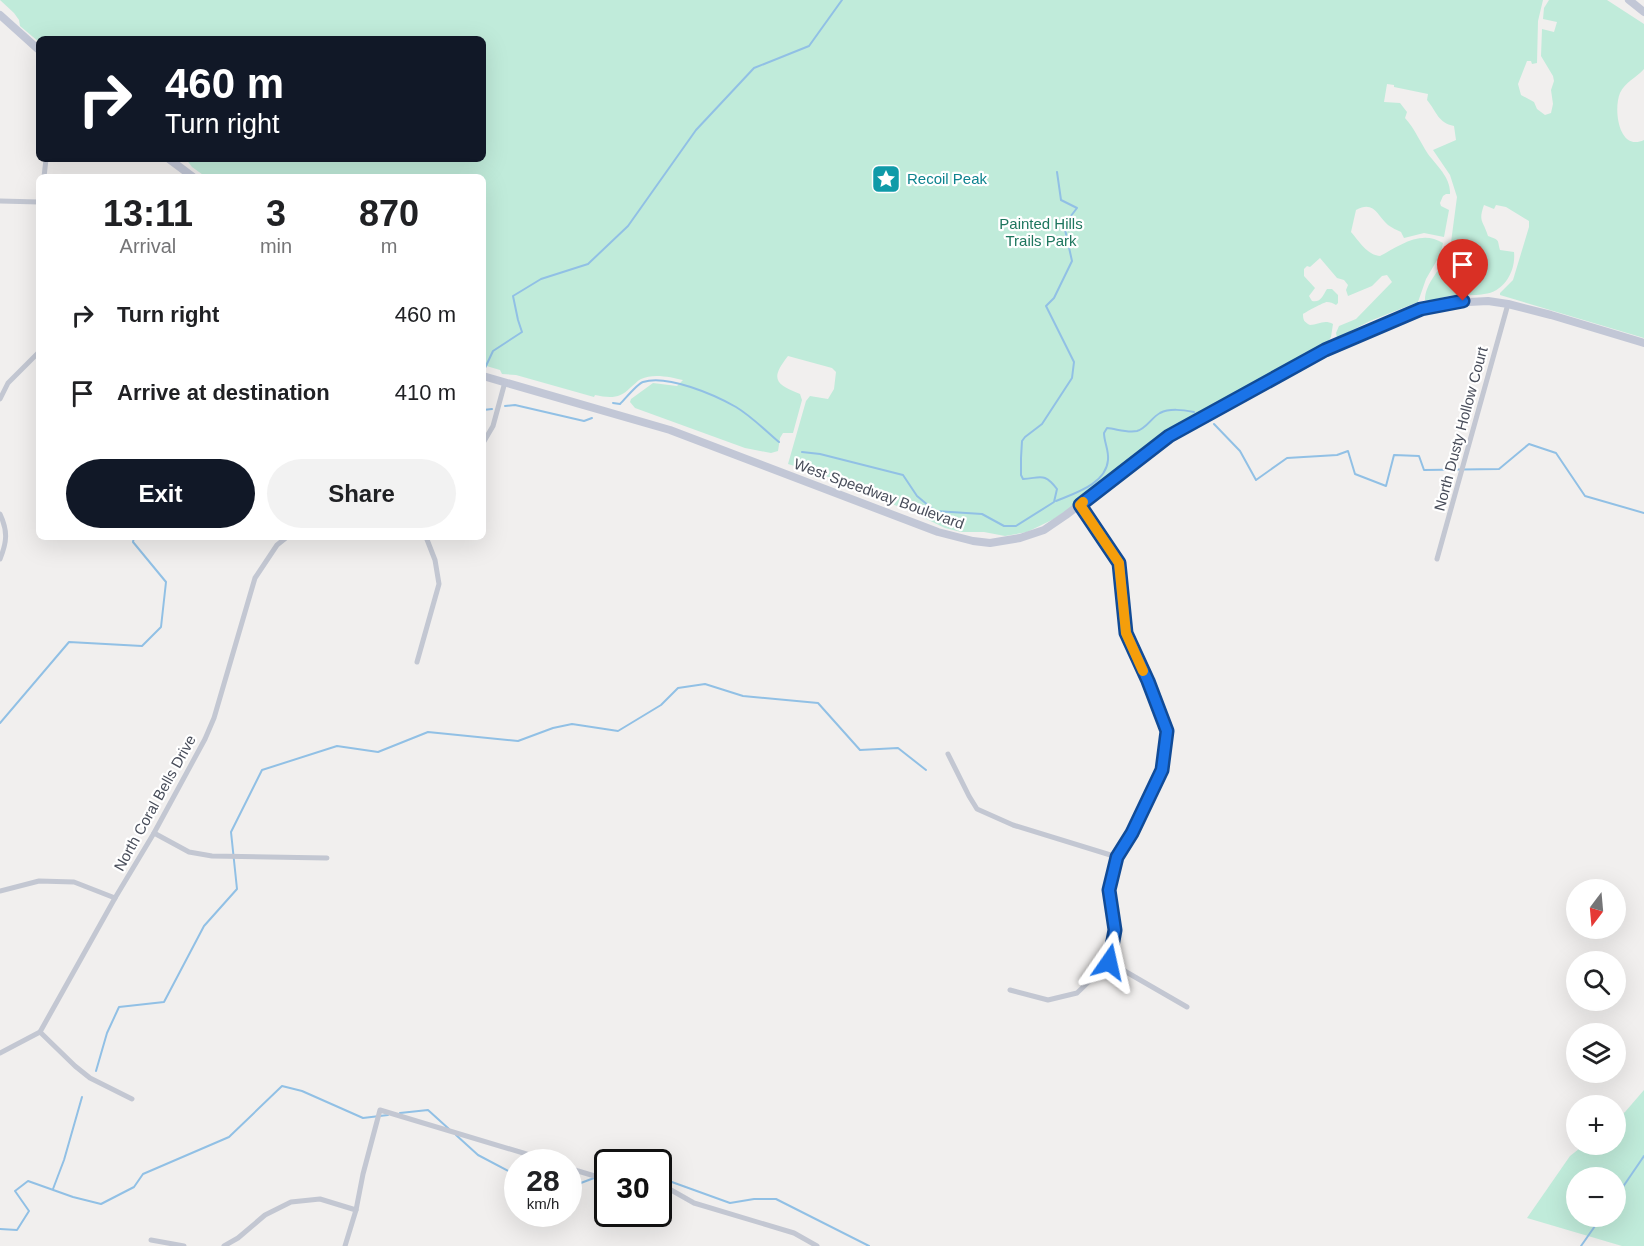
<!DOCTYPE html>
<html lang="en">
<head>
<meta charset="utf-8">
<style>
	body { margin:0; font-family:Arial,sans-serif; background:#f2f2f2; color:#202124; height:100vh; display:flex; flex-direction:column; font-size:22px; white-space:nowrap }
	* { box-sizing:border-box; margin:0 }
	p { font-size:20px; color:#757577 }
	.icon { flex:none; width:33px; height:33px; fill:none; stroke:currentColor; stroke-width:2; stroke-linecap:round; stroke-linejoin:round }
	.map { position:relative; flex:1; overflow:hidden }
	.panel { position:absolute; left:36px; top:174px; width:450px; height:366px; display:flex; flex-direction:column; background:#fff; border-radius:9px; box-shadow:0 6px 24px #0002 }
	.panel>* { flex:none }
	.guide { position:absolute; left:36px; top:36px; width:450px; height:126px; border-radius:9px; box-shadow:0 6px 24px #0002; background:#111827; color:#fff; overflow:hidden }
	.needle { width:39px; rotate:196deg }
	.buttons { position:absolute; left:1566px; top:879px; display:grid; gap:12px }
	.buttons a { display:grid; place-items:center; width:60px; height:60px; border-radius:50%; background:#fff; box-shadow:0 6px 24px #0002; font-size:30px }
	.speed { position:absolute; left:504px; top:1149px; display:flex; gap:12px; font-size:30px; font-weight:700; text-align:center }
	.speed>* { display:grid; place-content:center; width:78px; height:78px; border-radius:50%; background:#fff; box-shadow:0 6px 24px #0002; line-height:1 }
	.speed small { font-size:15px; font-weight:400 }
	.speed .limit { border:3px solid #111; border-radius:9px; background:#fff; color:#111 }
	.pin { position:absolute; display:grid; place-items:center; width:51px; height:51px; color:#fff; margin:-62px -26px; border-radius:50% 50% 50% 0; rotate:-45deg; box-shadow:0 0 6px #0007 }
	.pin .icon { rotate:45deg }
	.me { position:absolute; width:66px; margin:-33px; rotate:11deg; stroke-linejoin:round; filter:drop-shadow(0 0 4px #0008) }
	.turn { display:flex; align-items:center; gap:21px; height:126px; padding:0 30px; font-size:27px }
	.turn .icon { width:78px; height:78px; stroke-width:2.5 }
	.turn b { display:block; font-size:42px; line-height:51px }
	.eta { display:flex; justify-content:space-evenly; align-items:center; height:102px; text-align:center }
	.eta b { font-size:36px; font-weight:600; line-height:42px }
	.cta { display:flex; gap:12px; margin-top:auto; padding:12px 30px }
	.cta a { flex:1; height:69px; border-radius:36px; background:#111827; color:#fff; font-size:24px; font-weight:600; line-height:69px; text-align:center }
	.cta a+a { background:#f2f2f2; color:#202124 }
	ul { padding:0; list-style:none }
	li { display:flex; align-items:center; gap:18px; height:78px; padding:0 30px }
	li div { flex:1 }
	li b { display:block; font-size:22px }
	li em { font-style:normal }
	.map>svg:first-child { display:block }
</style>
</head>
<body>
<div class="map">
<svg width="1644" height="1246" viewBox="0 0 1644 1246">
	<rect width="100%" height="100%" fill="#f1efee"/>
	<g fill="#c0ebda" fill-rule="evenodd">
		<path d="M0,0H1543L1538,21L1537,63L1532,64L1531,61H1527L1518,84L1521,95L1534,102L1537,109L1545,115L1551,113L1553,104L1551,90L1554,81L1553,76L1541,56L1542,29L1554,32L1557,22L1543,19L1544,8L1549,0H1607L1644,24V69C1636,78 1625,82 1620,93C1613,110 1619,152 1644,140V338L1500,295V293L1513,280L1529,227V221L1506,207L1496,205L1494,209L1484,205C1478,222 1483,220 1488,236C1500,241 1497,238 1500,250L1514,252C1516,271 1504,292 1484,294C1475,296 1465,294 1456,295C1446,296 1437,299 1428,301L1425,300C1425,284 1440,269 1448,256L1450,250L1457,197L1450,175L1433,150L1456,140L1454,126C1438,123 1437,112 1427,100L1428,94L1394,87V85L1387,84L1384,102L1400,103L1407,112L1405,118C1415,129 1420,142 1428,154C1437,166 1451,178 1450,194H1446L1443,196L1440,203L1441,206L1449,210L1444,237L1424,233L1404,238L1401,232C1397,230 1392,228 1388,225C1377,215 1374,200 1356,210L1351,232C1359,241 1367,255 1380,256C1399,246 1421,229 1443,243L1440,255L1426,279L1418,302L1370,321L1337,338L1336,333L1339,326L1356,319L1392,282L1387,275L1382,276L1372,286L1348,296L1346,290L1348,285L1344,280L1337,278L1320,258L1310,267L1307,266L1304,269V276L1315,288L1309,296L1312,301C1321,303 1323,295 1327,289H1332L1338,295V303L1336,305C1333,303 1330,302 1327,302C1324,302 1306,312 1303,314C1303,320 1304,322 1310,325C1318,325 1324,319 1333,324L1331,337L1327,343L1214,404L1149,443L1073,506L1054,519L1027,532L1005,536L984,532H961L945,528L912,512L877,498L870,497L824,475L788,464L806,401L810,396L828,399L834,389L836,372L832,368L788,356C770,379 775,384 800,394L802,400L793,433H783L780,438L778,451L771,453L745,448L635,408L630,402L631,399L653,383L677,386L683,380C671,377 653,373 641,379C637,381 634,385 630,388C620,399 609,398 595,395L594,397L516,375L502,374L500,370L483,365V177H206L192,167L186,159H483V39H39V42L20,26L19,20L14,13Z"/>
		<path d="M1644,1090V1246H1622L1527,1218L1570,1156L1584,1145L1616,1144V1119L1625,1112ZM1576,1178H1616V1216H1576Z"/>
	</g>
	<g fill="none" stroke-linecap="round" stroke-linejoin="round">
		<g stroke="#91c0e5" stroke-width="2">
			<path d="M485,368L493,351L522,332L518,320L513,296L541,279L588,264L628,226L696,130L754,68L809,46L842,0"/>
			<path d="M613,403L620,404C626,398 637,384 643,382C667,374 715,395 736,407C751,416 766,431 779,442"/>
			<path d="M505,406L515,405L584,421L592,418"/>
			<path d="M483,410L492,409"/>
			<path d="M1214,424L1240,451L1256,480L1287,458L1337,455L1348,451L1355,474L1386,486L1394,455L1419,456L1424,470L1499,469L1529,444L1556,453L1585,496L1644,513"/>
			<path d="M802,452L820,454L903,475L917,496L935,511L982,514L1004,526H1016L1054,502L1057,489C1044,472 1041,478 1023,479L1021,475V458L1022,441L1025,437L1042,424L1072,378L1074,362L1046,306L1054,298L1072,261L1064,225L1077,208L1061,200L1057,172"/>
			<path d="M1056,501C1075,493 1106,484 1108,460C1109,450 1104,442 1104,433L1107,428C1117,429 1127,433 1137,431C1147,428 1151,418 1160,413C1170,408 1183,410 1194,412"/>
			<path d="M0,723L69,642L142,646L161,627L166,582L133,542L134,537"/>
			<path d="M96,1071L107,1033L119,1007L164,1002L204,926L237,889L231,832L262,770L337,746L378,752L428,732L518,741L553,728L572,724L618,731L661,705L678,688L705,684L743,696L818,703L860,750L898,748L926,770"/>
			<path d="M400,1113L428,1110L449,1129"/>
			<path d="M456,1135L478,1155L518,1176"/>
			<path d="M599,1176L608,1173"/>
			<path d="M658,1177L730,1203L754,1199H776L869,1246"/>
			<path d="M568,1185L573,1186L594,1178"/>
			<path d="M53,1189L64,1160L82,1097"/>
			<path d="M1616,1197L1644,1156"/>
			<path d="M0,1229L17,1230L29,1211L15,1191L28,1181L73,1197L101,1204L134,1187L143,1174L229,1137L282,1086L302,1091L363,1118L388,1115"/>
			<path d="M1581,1246L1602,1216"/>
		</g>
		<g stroke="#c3c7d2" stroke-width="5">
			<path d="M44,177L46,159"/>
			<path d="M0,201L39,202"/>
			<path d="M0,399L8,383L39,352"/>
			<path d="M483,443L493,426L505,382"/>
			<path d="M0,514C8,531 7,542 0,559"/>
			<path d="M1437,559L1508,304"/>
			<path d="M417,662L439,584L435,560L426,537"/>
			<path d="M948,754L969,796L977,809L1013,825L1117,857"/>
			<path d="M154,833L189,852L212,856L327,858"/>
			<path d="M0,891L39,881L74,882L115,898"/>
			<path d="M1109,962L1187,1007"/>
			<path d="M1010,990L1048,1000L1077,993L1109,962L1115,930L1109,890L1117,857L1132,833L1162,770L1167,731L1148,681L1126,633L1118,563L1080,505"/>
			<path d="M40,1032L75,1066L90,1078L132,1099"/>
			<path d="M0,1053L40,1032L115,898L154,833L205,739L214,718L255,578L277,545L287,537"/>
			<path d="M568,1168L608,1180"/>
			<path d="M658,1185L664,1186L694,1203L794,1233L817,1246"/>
			<path d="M151,1240L184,1246"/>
			<path d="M224,1246L238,1238L265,1215L291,1202L320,1199L356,1210"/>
			<path d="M345,1246L356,1210L363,1174L380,1110L553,1162"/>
		</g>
		<g stroke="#c2c7d6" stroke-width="8">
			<path d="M1629,0L1644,12"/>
			<path d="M0,15L39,50"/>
			<path d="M169,159L193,177"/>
			<path d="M483,376L670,430L938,532L973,541L990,543L1020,538L1044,530L1066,515L1169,437L1325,349L1421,309L1449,303L1488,301L1508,304L1551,315L1644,343"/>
		</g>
	</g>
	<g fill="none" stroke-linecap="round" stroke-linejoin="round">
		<g stroke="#114b97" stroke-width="15">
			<path id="route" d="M1109,962L1115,930L1109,890L1117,857L1132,833L1162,770L1167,731L1148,681L1126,633L1119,563L1080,505L1169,436L1325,350L1421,309L1463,301"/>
		</g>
		<use href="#route" stroke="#1a73e8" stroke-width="10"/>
		<path stroke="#f59e0b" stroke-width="10" d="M1083,502L1080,505L1119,563L1126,633L1143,671"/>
	</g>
	<defs>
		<g id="sight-square" transform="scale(1.5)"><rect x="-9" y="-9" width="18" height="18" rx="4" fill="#0f9aa8" stroke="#fff"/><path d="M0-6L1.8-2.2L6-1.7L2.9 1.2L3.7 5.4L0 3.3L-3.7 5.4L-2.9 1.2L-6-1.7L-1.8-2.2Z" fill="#fff"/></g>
	</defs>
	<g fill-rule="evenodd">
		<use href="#sight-square" x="886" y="179"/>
	</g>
	<g text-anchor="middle" stroke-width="4.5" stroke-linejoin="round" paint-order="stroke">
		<g font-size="15" fill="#0d838f" stroke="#fff" text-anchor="start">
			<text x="907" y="184">Recoil Peak</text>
		</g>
		<g font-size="15" fill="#1e765e" stroke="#fff">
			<text x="1041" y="229">Painted Hills<tspan x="1041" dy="17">Trails Park</tspan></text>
		</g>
		<g font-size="15" fill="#484d5a" stroke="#fff">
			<text transform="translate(1461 429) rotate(-75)" y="5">North Dusty Hollow Court</text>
			<text transform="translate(879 494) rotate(20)" y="5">West Speedway Boulevard</text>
			<text transform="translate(155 803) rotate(-61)" y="5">North Coral Bells Drive</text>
		</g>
	</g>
</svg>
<div class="buttons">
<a><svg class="needle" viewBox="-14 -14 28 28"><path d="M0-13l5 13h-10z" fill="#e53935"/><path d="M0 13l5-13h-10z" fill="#757577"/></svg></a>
<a><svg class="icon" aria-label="search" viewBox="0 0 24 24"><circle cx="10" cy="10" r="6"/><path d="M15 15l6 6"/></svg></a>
<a><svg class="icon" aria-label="layers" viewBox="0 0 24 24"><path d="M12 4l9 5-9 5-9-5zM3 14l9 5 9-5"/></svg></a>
<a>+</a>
<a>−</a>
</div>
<div class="speed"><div>28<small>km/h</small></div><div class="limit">30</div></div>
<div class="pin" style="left:1463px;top:301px;background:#d93025"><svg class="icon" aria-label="arrive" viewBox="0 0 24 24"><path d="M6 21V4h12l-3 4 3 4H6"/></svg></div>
<svg class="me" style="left:1109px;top:962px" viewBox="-20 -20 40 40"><path d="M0-17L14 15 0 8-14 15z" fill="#1a73e8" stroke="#fff" stroke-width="4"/></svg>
<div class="guide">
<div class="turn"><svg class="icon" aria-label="right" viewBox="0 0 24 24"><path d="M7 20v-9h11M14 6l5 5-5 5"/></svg><div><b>460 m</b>Turn right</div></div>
</div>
<section class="panel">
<div class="eta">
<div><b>13:11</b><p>Arrival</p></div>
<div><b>3</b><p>min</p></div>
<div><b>870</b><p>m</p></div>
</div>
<ul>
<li><svg class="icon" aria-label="right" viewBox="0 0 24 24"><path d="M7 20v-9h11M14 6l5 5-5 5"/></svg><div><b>Turn right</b></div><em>460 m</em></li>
<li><svg class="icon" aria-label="arrive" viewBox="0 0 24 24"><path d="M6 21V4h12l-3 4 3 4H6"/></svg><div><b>Arrive at destination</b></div><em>410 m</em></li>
</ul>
<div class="cta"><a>Exit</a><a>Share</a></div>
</section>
</div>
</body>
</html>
